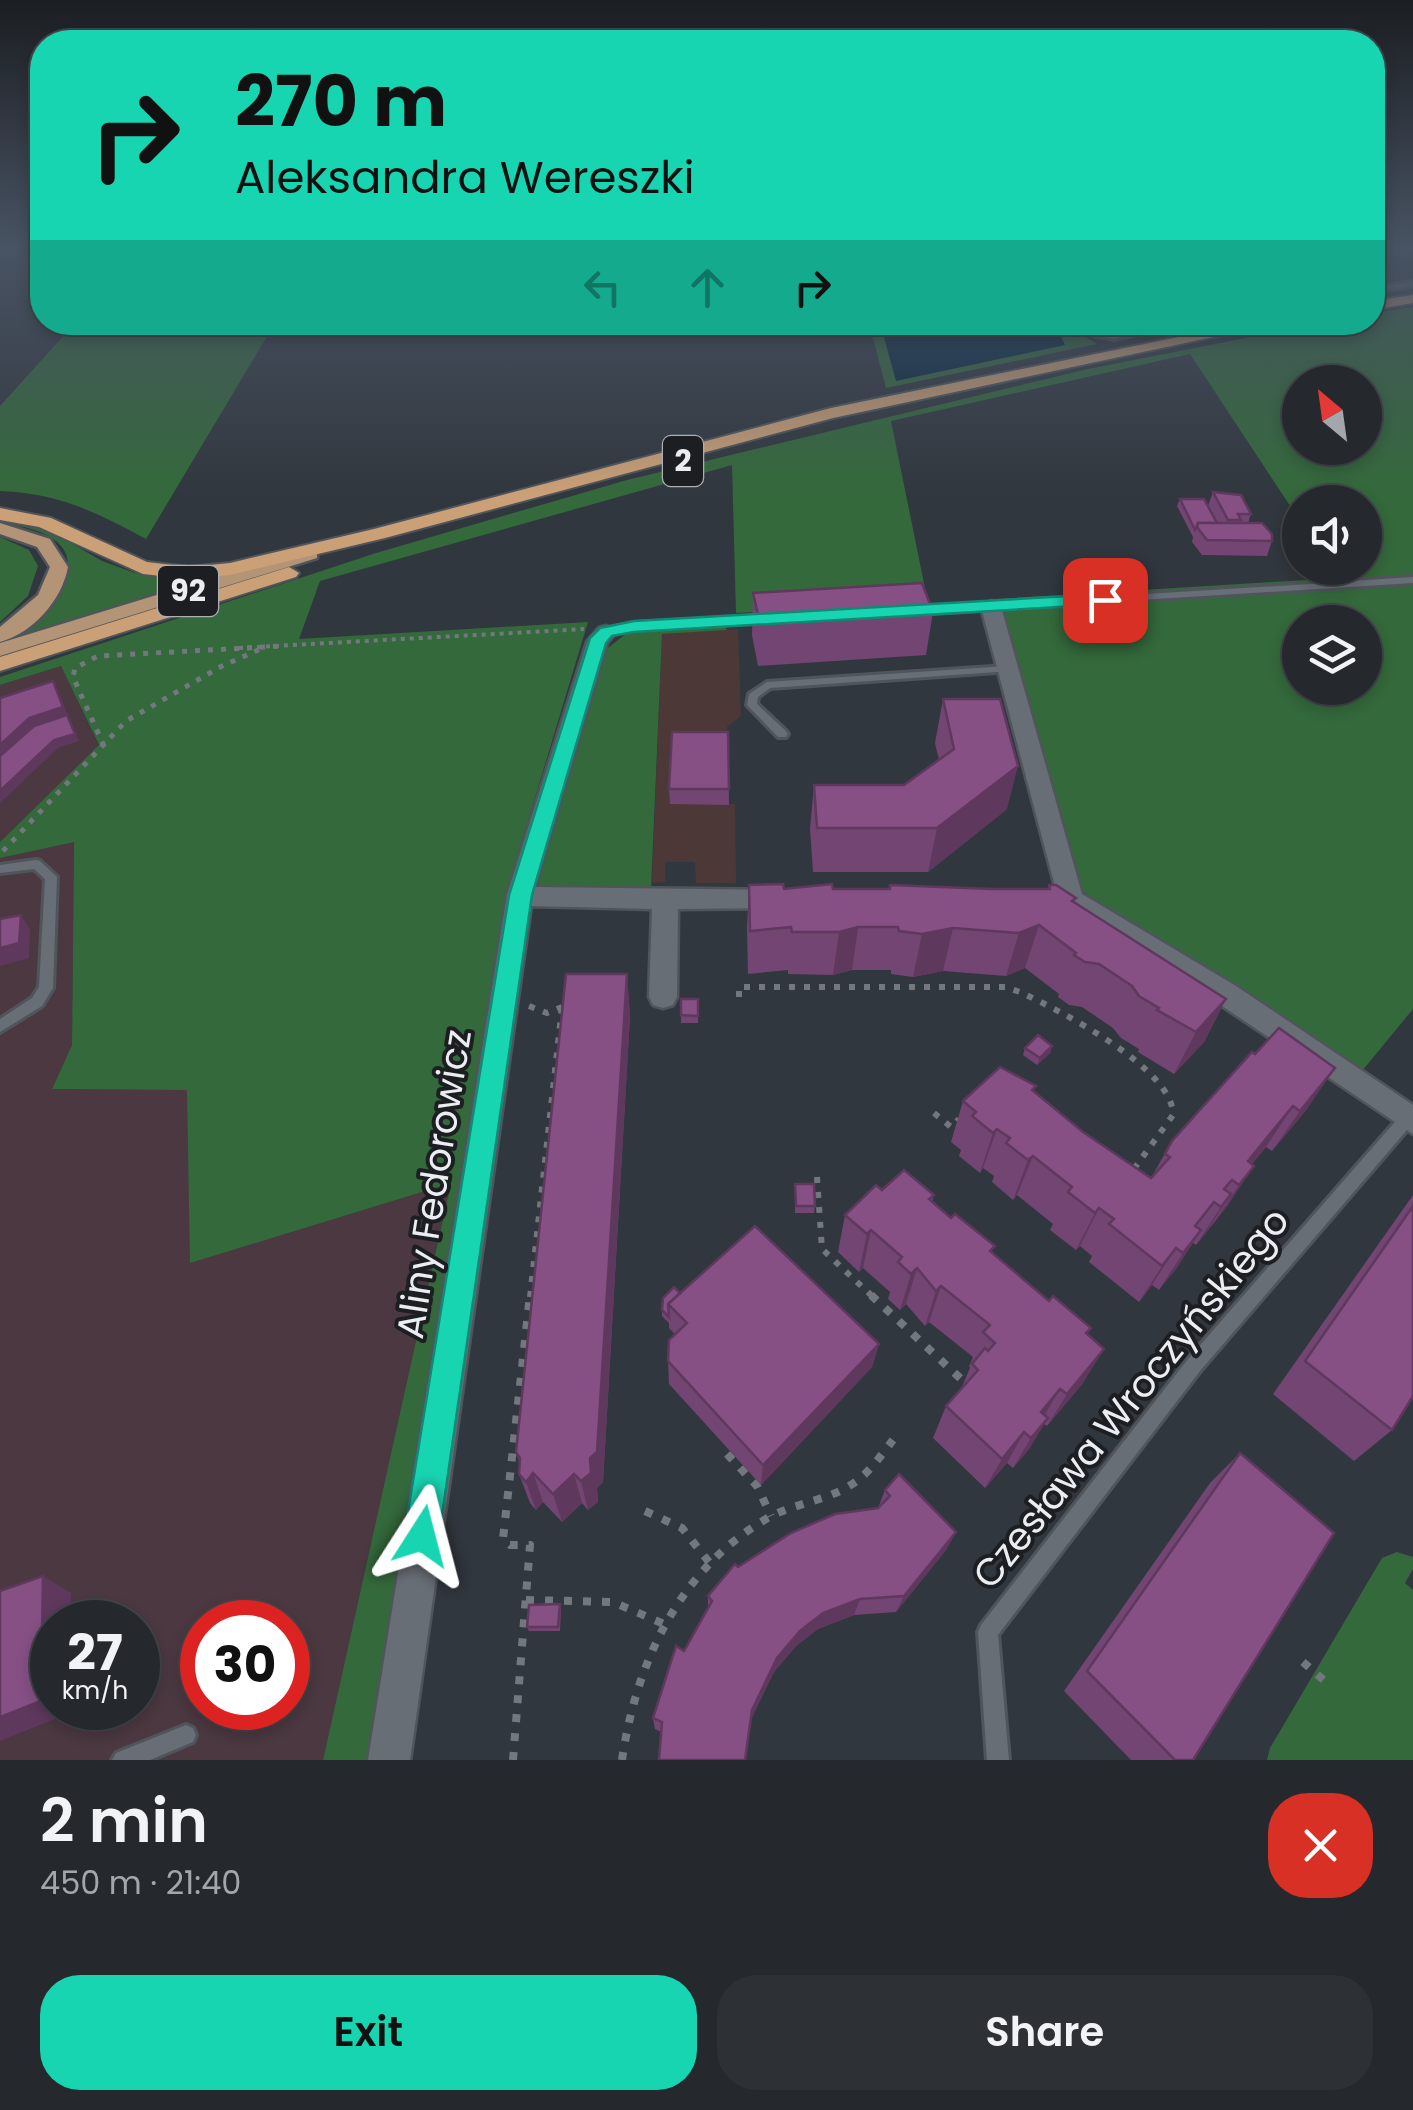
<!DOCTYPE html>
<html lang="en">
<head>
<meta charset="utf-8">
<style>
	body { margin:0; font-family:Poppins,sans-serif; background:#2d3136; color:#f1f3f6; height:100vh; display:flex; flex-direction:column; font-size:38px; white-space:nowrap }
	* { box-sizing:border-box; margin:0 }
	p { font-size:32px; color:#a3a6aa }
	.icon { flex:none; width:55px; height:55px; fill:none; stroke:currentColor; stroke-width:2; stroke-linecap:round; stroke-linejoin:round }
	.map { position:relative; height:1760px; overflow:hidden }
	.panel { display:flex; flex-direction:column; background:#25292e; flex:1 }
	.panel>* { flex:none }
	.top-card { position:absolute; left:30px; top:30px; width:1355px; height:305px; border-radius:40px; box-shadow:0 5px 15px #0003,0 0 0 2px #42454a; background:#18d5b2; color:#111; overflow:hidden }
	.needle { width:65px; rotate:331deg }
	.buttons { position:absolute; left:1282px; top:365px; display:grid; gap:20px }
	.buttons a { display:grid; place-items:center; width:100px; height:100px; border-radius:50%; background:#25292e; box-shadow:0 5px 15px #0003,0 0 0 2px #42454a; font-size:50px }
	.speed { position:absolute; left:30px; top:1600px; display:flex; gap:20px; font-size:50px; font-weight:700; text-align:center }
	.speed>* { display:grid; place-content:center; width:130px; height:130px; border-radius:50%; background:#25292e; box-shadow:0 5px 15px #0003,0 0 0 2px #42454a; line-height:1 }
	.speed small { font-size:25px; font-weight:400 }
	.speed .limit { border:15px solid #d22; background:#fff; color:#111 }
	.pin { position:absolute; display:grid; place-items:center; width:85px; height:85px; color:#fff; margin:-42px; border-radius:20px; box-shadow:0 5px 15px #0006 }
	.me { position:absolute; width:110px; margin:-55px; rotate:9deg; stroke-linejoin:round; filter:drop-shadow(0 0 8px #0008) }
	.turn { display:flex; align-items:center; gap:35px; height:210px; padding:0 40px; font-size:45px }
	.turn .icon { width:130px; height:130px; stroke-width:2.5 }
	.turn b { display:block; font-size:70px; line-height:85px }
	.lanes { display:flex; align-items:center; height:95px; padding:0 40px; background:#0003; justify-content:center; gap:50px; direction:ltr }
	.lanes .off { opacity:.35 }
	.round { display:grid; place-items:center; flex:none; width:105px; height:105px; border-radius:40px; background:#2d3136 }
	.headline { display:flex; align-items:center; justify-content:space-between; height:170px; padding:0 40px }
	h1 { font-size:60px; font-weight:600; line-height:75px }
	.cta { display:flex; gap:20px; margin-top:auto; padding:20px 40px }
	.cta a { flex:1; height:115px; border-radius:40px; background:#18d5b2; color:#111; font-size:40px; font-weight:600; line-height:115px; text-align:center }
	.cta a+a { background:#2d3136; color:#f1f3f6 }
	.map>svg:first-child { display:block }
</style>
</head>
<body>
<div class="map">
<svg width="1413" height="1760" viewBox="0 0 1413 1760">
	<rect width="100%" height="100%" fill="#31373e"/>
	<g fill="#4b3841" fill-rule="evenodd">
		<path d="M61,666L99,746L0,842V685Z"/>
		<path d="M74,841L72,1045L52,1089L187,1090L451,1182L323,1760H0V858ZM52,1622H138V1708H52ZM202,1622H288V1708H202Z"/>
	</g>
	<path fill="#4d3838" d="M738,629L741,716L727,727L729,804H735L736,883H696L695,862H665V882L652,883L662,634Z"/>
	<g fill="#34693b" fill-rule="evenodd">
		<path d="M1413,307V1009L1362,1071L1083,892L996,599L1337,578L1331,568H1365V502H1300V521L1190,354L891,421L928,603L736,613L732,465L320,581L299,639L588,622L512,874L367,1760H323L451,1183L190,1263L187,1090L52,1089L72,1045L74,842L0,858V842L99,745L61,666L0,685V677L376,553L627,480L1088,369L1322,323L1372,322L1373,313ZM1300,382H1365V448H1300ZM1300,622H1365V688H1300Z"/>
		<path d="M76,322L275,323L146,539C96,512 58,493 0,491V406Z"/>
		<path d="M1100,322L1102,327L1076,331L1097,344L886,388L869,323Z"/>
		<path d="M0,519L47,529L102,561L135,573L186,579L216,577L1,645C65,604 113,536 0,523Z"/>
		<path d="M0,537L29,550L38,566L28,596L0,622Z"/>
		<path d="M723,625L727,630L662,634L651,890H545L534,880L604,651L627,633Z"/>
		<path d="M1397,1552L1413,1557V1569L1405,1583L1413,1590V1760H1267L1270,1748L1382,1558Z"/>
	</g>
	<path fill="#082843" d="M880,323H1055L1065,345L896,381Z"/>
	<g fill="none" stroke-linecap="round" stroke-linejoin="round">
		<g stroke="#4f555a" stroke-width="6">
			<g id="service">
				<path d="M1413,282V286L1372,292V288Z"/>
				<path d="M1176,322H1192L1114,339L1093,335L1097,333L1114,335Z"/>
				<path d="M1295,532H1300V540L1293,534Z"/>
				<path d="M1317,568H1325L1336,582L1413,577V583L917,614L912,611L917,608L1326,583Z"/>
				<path d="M768,616L772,617V621L634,629L606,635L601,632L602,630L634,623Z"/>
				<path d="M1007,666L1012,669L1011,671L770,688L758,697L757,704L786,731L788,734L786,737H778L747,705L749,694L767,682Z"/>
				<path d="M36,860L40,861L57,877L53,988L42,1006L0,1032V1019L32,998L39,987L45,879L34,869L0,873V865Z"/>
				<path d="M1413,1106V1123L1200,1371L998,1635L1009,1760H987L978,1632L981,1625L1188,1359L1408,1107Z"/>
				<path d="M186,1725L193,1728L196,1735L193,1742L150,1760H112L116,1753Z"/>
			</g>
		</g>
		<g stroke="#4f555a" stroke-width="5">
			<g id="minor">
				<path d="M991,601L1001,607L1082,894L1236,986L1413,1105V1134L1216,1002L1066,908L1035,906L1031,899L1035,892L1056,890L981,607Z"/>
				<path d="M606,626L616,632L607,643L535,887L779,890L788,892L792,899L788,906L779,908L678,909L677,997L673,1005L663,1008L653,1005L649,997L652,909L531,906L410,1760H368L507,895L587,642L599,628Z"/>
			</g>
		</g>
		<g stroke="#4f555a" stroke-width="5">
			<g id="primary">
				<path d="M0,523L50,539L68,567C62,600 33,633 0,642V627L38,595L50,567L37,547L0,534Z"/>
				<path d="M310,548L317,550V558L0,656V643Z"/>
			</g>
		</g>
		<g stroke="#4f555a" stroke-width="4">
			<g id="trunk">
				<path d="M1413,295V303L1372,310V301Z"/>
				<path d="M1252,322H1284L833,418L385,538L230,575L189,579L143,574L39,527L0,520V508L51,518L147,562L189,567L230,563L374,529L831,408Z"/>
				<path d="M289,567L299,573L296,577L0,671V657Z"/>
			</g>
		</g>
		<path stroke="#73787e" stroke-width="4" stroke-dasharray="4 5" stroke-linecap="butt" d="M239,648L584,629"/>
		<g stroke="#73787e" stroke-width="5" stroke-dasharray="5 8" stroke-linecap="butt">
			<path d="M104,746L73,677L75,668L98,656L284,646"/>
			<path d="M3,851L126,721L222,666L263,648"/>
		</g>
		<g stroke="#73787e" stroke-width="6" stroke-dasharray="6 9" stroke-linecap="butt">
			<path d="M739,997V987H1005L1020,992C1059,1010 1174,1069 1173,1115L1131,1173"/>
			<path d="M529,1006L547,1013L562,1007"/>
			<path d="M934,1113L951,1127L959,1119"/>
			<path d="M817,1177L822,1249L873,1297"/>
			<path d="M530,1297L562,1007H569"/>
		</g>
		<g stroke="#73787e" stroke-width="8" stroke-dasharray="8 11" stroke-linecap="butt">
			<path d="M871,1295L961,1379"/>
			<path d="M727,1454L757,1486L771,1516"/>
			<path d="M645,1511L682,1528L709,1562"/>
			<path d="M526,1600L613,1602L664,1624"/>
			<path d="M1303,1662L1327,1683"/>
			<path d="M513,1760L530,1545H510L503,1539L530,1295"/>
			<path d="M622,1760C636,1663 679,1570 766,1519C795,1502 831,1501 858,1480C872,1469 882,1454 893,1440"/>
		</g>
		<use href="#service" fill="#686e76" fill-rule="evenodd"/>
		<use href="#minor" fill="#686e76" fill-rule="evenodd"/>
		<use href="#primary" fill="#b39476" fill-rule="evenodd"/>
		<use href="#trunk" fill="#cca076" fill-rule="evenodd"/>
	</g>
	<g fill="#734572">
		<path d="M1213,492L1251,514L1248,523L1272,541L1267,556L1202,555L1192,542L1193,537L1177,506L1180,499L1208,506Z"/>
		<path d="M753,593L933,612L926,655L758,666L752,635Z"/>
		<path d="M943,699L1007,809L928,872H813L810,829L814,785H904L939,760L935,743Z"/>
		<path d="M728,732L729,805L670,804L669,789Z"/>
		<path d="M749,885L784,889H889L890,885L992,889H1048L1049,885L1226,999L1204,1042L1174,1074L1138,1052L1139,1049L1121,1038L1113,1028L1082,1007L1069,1005L1058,997L1059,994L1025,968L1006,976L943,971L913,977L891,974V970H852L833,975L788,974V970L748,974L747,928Z"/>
		<path d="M627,974L630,1017L603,1482L597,1488L598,1502L588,1510L582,1503L562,1522L543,1502L536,1510L530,1503L519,1474L520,1464L516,1452Z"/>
		<rect x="681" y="999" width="17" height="24"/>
		<path d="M1052,1046L1050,1053L1037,1065L1023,1055L1025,1048Z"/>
		<path d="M1252,1052L1307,1109L1272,1151L1266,1147L1252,1164L1228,1205L1196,1245L1193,1243L1159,1290L1152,1285L1139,1302L1089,1262L1092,1256L1080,1246L1076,1250L1050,1230L1053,1224L1017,1195L1013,1200L992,1182L994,1176L983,1168L980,1173L959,1156L961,1150L951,1142L963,1101L1034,1092L1083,1132L1151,1178L1172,1141Z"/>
		<path d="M795,1184L815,1206L814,1213H795Z"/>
		<path d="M882,1190L934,1195L932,1202L1049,1301L1091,1328L1087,1334L1083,1383L1047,1426L1044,1424L1029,1449L1013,1468L1007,1463L985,1488L933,1438L946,1406L961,1389L970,1368L969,1366L973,1357L929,1322L925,1326L906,1304L900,1310L888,1299L890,1292L863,1268L859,1272L838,1252L845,1215Z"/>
		<path d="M1413,1195V1396L1392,1430L1354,1461L1273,1394Z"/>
		<path d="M680,1293L879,1344L872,1367L761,1485L669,1384L668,1361L675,1334L669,1328V1323L662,1316V1310Z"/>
		<path d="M1240,1453L1193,1760H1131L1064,1691L1210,1483Z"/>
		<path d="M885,1490L956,1532L946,1550L896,1612L854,1615L818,1629L796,1646L774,1672L750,1721L661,1732L655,1729L653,1718L684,1651L708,1610V1596L738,1567L878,1508Z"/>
		<path d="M561,1608L560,1631H529L527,1627Z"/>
	</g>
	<g fill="#5e385d">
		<path d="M53,681L79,741L58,748L0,803V791L70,722L0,768V745Z"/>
		<path d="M1018,766L1007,809L928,872L937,828Z"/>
		<path d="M21,915L30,930L29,958L0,966V948Z"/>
		<path d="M1039,925L1025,968L1006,976L1019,933Z"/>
		<path d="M858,927L852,970L833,975L839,932Z"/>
		<path d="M953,928L943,971L913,977L922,934Z"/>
		<path d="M627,974L630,1017L603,1482L597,1488L598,1502L588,1510L581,1481L590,1458Z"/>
		<path d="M1226,999L1204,1042L1174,1074L1196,1032Z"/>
		<path d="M1052,1046L1050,1053L1037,1065L1040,1058Z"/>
		<path d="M1335,1068L1307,1109L1272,1151L1300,1111Z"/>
		<path d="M1293,1106L1266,1147L1236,1183L1248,1161Z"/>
		<path d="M997,1129L983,1168L980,1173L993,1133Z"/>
		<path d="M1033,1156L1017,1195L1013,1200L1028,1160Z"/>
		<path d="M1254,1166L1228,1205L1213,1224L1239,1185Z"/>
		<path d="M1231,1194L1206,1233L1196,1245L1221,1207Z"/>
		<path d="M1099,1208L1080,1246L1076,1250L1095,1213Z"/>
		<path d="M871,1230L863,1268L859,1272L867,1234Z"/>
		<path d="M1201,1230L1177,1268L1159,1290L1183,1253Z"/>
		<path d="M1176,1248L1152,1285L1139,1302L1162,1266Z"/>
		<path d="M917,1268L906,1304L900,1310L911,1274Z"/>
		<path d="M941,1286L929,1322L925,1326L936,1291Z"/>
		<path d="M879,1344L872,1367L761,1485L763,1465Z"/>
		<path d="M1104,1349L1083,1383L1047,1426L1067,1394Z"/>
		<path d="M1060,1389L1041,1421V1412Z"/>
		<path d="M1048,1418L1029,1449L1013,1468L1031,1438Z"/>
		<path d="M1024,1432L1007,1463L985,1488L1002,1459Z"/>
		<path d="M533,1473L543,1502L536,1510L526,1482Z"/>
		<path d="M574,1474L582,1503L562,1522L553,1494Z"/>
		<path d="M956,1532L946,1550L896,1612L904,1596Z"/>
		<path d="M43,1576L71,1593V1622H52V1708H70V1713L0,1741V1717Z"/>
		<path d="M860,1599L854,1615L818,1629L796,1646L774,1672L750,1722L752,1710L777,1658L800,1631L823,1613Z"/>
	</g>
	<g fill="#865085" stroke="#5e385d" stroke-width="2.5">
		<path d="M1213,492L1241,495L1251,514H1238L1241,520H1228Z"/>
		<path d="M1180,499H1204L1217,523H1198L1195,530Z"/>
		<path d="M1198,523H1262L1272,534V541L1207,540L1197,527Z"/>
		<path d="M922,583L933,612L760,623L753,593Z"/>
		<path d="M53,681L63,707L29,718L0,745V698Z"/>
		<path d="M943,699H1000L1018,766L937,828H817L814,785H904L954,749Z"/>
		<path d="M67,715L75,734L54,740L0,791V756L34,726Z"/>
		<path d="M672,732H728L729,789H669Z"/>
		<path d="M783,884L784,889L832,884L833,889H890V885L992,889H1050L1049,885H1056L1076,898L1072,901L1226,999L1196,1032L1157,1010L1159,1008L1139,996L1132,986L1099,964L1085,962L1074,955L1076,953L1039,925L1019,933L953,928L922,934L899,931L898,927H858L839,932H792L791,927L750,931L749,885Z"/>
		<path d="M21,915L19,943L0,948V919Z"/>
		<path d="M566,974H627L597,1452L590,1458L591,1473L581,1481L574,1474L553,1494L533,1473L526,1482L519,1474L520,1458L516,1452Z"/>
		<path d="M681,999H698V1016L681,1015Z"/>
		<path d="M1279,1028L1335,1068L1300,1111L1293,1106L1256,1151L1248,1161L1254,1166L1239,1185L1232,1180L1224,1189L1231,1194L1221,1207L1214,1202L1195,1226L1201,1230L1183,1253L1176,1248L1162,1266L1109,1224L1114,1219L1099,1208L1095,1213L1068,1192L1072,1187L1033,1156L1028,1160L1006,1143L1010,1138L997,1129L993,1133L972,1116L976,1112L963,1101L1000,1067L1036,1086L1032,1090L1083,1132L1151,1178L1170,1157L1165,1154L1172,1141L1252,1052L1255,1054Z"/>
		<path d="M1038,1035L1052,1046L1040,1058L1025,1048Z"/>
		<path d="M904,1170L934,1195L929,1199L951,1218L955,1214L995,1246L990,1251L1049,1301L1053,1296L1091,1328L1086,1333L1104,1349L1067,1394L1060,1389L1041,1412L1048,1418L1031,1438L1024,1432L1002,1459L946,1406L978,1370L972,1364L985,1348L988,1351L995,1343L983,1332L990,1325L941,1286L936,1291L917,1268L911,1274L898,1262L902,1257L871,1230L867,1234L845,1215L876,1185L882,1190Z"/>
		<path d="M795,1184H814L815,1206H796Z"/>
		<path d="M1413,1206V1396L1392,1430L1305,1361Z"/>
		<path d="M755,1226L879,1344L763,1465L668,1361L669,1340L687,1323L668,1304Z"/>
		<path d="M674,1287L680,1293L668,1304L669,1317L662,1310L663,1298Z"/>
		<path d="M1240,1453L1334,1533L1193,1760H1175L1087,1671Z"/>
		<path d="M899,1474L956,1532L904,1596L860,1599L823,1613L800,1631L777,1658L752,1710L745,1760H659L662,1722L653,1718L676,1646L684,1651L712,1601L708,1596L735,1564L738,1567L791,1533L835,1514L878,1508L890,1496L885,1490Z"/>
		<path d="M43,1576L41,1701L0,1717V1591Z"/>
		<path d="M560,1604L558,1627H527L529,1605Z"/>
	</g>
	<linearGradient id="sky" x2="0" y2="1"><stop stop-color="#1b1e22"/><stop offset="0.5" stop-color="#485363"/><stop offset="1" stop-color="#485363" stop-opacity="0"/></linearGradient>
	<rect width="1413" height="495" fill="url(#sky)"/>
	<path fill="#18d5b2" stroke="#108a74" stroke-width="2.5" d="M1105,594L1111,596V604L634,632L612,636L606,643L532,895L439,1536L434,1548L422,1553L409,1548L404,1536L509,895L590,638L600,628L634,621Z"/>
	<g text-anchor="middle" stroke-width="8" stroke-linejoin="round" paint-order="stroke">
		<g fill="#1c1e22" stroke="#acafb4" stroke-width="2.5">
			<rect x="663" y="436" width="40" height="50" rx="8"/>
			<rect x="158" y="566" width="60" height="50" rx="8"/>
		</g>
		<g font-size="30" font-weight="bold" fill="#eaedf2">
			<text x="683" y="471">2</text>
			<text x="188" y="601">92</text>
		</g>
		<g font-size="38" fill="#eaedf2" stroke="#1c1e22">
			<text transform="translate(434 1184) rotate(-81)" y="13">Aliny Fedorowicz</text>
			<text transform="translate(1131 1398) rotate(-51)" y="13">Czesława Wroczyńskiego</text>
		</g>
	</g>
</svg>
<div class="buttons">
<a><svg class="needle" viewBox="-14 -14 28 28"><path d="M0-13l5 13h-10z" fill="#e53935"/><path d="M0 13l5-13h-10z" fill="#a3a6aa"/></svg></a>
<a><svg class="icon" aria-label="sound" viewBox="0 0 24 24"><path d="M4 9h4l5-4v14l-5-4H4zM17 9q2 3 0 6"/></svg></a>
<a><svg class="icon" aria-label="layers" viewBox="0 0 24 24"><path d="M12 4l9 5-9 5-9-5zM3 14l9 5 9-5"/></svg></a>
</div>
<div class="speed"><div>27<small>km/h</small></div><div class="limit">30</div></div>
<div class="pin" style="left:1105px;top:600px;background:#d93025"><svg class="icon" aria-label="arrive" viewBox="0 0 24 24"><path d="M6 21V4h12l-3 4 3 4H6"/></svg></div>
<svg class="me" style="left:422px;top:1536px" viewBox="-20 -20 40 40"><path d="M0-17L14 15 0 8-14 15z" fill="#18d5b2" stroke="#fff" stroke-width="4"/></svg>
<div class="top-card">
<div class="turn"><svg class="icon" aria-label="right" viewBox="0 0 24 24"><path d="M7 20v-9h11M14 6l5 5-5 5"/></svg><div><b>270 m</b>Aleksandra Wereszki</div></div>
<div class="lanes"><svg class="icon off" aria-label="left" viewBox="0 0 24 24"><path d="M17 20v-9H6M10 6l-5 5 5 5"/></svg><svg class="icon off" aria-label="ahead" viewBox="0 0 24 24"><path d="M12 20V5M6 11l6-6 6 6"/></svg><svg class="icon" aria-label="right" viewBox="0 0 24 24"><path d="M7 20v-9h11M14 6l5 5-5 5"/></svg></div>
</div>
</div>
<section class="panel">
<div class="headline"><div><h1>2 min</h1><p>450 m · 21:40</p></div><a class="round" style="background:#d93025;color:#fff"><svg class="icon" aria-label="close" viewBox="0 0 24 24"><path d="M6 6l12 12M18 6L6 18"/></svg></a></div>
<div class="cta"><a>Exit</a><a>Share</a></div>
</section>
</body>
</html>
